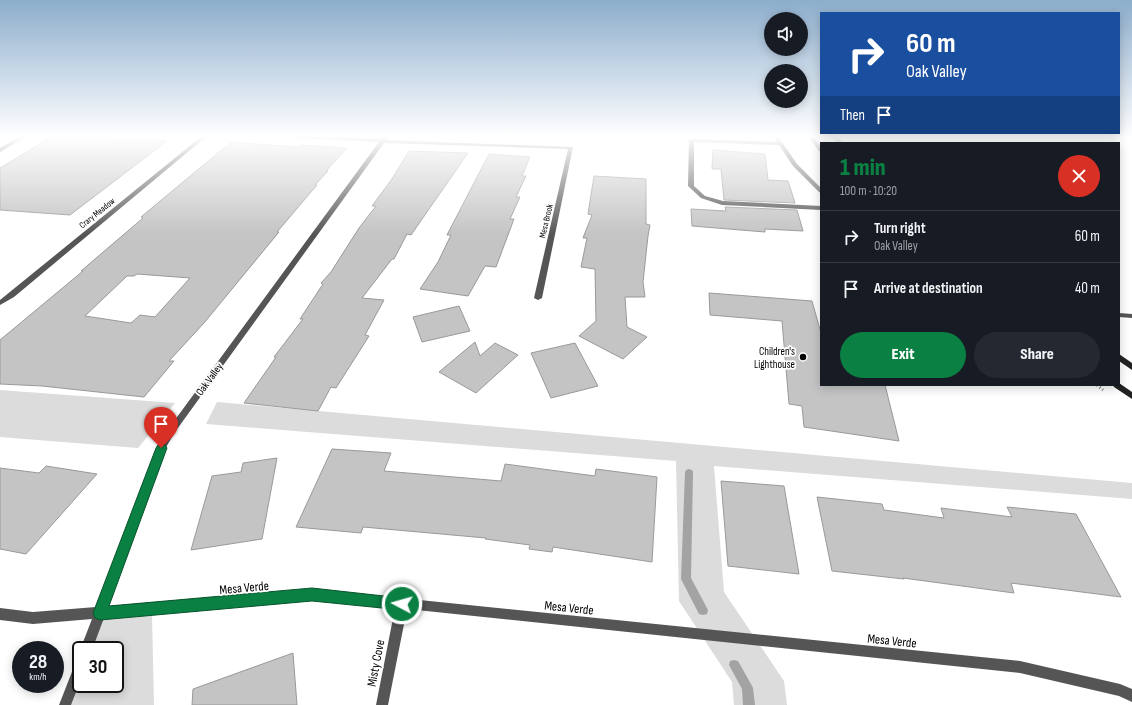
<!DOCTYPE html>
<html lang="en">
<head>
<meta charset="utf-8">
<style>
	body { margin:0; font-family:"Sofia Sans Condensed",sans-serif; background:#242831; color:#f1f3f6; height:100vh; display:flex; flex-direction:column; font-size:15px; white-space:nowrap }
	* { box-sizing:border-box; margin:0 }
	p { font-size:13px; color:#9ea1a6 }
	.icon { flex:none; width:22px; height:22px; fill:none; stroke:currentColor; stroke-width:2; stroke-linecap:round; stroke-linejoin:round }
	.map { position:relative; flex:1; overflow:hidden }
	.panel { position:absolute; left:820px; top:142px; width:300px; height:244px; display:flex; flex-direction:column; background:#171b24; border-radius:0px; box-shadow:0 2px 10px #0003 }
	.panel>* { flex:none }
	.banner { position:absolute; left:820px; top:12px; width:300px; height:122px; border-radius:0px; box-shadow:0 2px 10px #0003; background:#1a4fa0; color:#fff; overflow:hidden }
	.buttons { position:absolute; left:764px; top:12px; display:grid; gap:8px }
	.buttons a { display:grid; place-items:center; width:44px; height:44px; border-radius:50%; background:#171b24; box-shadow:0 2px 10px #0003; font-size:20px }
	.speed { position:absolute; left:12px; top:641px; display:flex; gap:8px; font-size:20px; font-weight:700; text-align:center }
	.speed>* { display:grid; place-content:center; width:52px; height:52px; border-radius:50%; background:#171b24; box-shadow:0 2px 10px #0003; line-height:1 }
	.speed small { font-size:10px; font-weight:400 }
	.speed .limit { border:2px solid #111; border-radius:6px; background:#fff; color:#111 }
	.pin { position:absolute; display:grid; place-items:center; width:34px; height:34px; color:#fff; margin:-41px -17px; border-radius:50% 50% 50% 0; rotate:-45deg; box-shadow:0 0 4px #0007 }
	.pin .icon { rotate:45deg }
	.me { position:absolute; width:44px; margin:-22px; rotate:276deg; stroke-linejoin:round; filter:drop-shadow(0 0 3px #0008) }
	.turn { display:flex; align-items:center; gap:14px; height:84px; padding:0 20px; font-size:18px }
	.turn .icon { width:52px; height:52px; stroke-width:2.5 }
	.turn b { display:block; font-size:28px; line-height:34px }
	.then { display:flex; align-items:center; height:38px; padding:0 20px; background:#0003; gap:8px; font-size:15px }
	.round { display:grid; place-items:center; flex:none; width:42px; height:42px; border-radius:21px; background:#242831 }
	.head { display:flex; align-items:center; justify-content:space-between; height:68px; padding:0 20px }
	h1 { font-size:24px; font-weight:800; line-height:30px; color:#0b8043 }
	.cta { display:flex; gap:8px; margin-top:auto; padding:8px 20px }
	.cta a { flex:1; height:46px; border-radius:24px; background:#0b8043; color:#fff; font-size:16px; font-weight:800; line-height:46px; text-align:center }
	.cta a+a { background:#242831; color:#f1f3f6 }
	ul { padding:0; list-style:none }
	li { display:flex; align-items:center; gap:12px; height:52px; padding:0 20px; border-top:1px solid #363941 }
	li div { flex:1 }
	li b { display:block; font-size:15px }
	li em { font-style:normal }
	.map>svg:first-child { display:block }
</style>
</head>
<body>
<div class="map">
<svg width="1132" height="705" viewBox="0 0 1132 705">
	<rect width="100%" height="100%" fill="#fff"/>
	<g fill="#dcdcdc">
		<path d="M0,390L175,403L138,448L0,437Z"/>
		<path d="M217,402L1132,483V499L714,466L724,592L784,681L787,705H734L732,682L679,601L676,461L206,424Z"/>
		<path d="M100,613L152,615L154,705H62L81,659V684H115V650H85Z"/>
	</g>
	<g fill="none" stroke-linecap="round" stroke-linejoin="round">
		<g fill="#a3a3a3" fill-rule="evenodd">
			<path d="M689,469L692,470L693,472L691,578L708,610L707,614L703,615L699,614L681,579L685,472L686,470Z"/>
			<path d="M734,660L738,661L751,684L753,688L755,705H743L742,689L729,665L730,661Z"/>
		</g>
	</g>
	<g fill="#c4c4c4" stroke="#999" fill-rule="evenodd">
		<path d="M53,136H71L167,141L70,215L0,210V168Z"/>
		<path d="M231,142L299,147L301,145L347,148L326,171H328L315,185H317L277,232H279L204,323L169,361H174L144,397L42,386L0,384V340L83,271H81L143,218L141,217ZM137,274L190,278L155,317L140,315L131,323L85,316L127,276H134Z"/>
		<path d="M713,150L765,154L768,180L788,181L795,203L724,200L721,169H712Z"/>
		<path d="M409,151L468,153L411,235L407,234L394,259H392L362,298L384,300L365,335L369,336L336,388L331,387L318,411L244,403L276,357H274L303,319H300L323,284L321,283L331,272L359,228L376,206H372L392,179Z"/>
		<path d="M489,154L530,157L522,176H526L516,197H520L510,219H514L496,267L485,266L468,296L420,289L438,262L451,235H447Z"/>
		<path d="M594,176L646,179V224L650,225L648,236L643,282L645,297H625L627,327L647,337L623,359L579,336L596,321L595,269L581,267L587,238H583L592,215L588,214Z"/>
		<path d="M725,207L797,210L803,231L765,229V232L692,226L691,209L726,211Z"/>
		<path d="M709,293L812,301L821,333V385H885L899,441L804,427L802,406L789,404L782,321L710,315Z"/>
		<path d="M459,306L470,331L422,342L413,317Z"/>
		<path d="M475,342L480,356L495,343L518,355L476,393L439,372Z"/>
		<path d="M575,343L598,386L551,398L531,353Z"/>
		<path d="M332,449L391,453L384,471L501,481L505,464L595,476L596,469L657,477L652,562L553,547L552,552L529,549L530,545L485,539L486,538L363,527L361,533L296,527Z"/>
		<path d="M277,458L262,539L191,550L212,476L241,472L243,463Z"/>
		<path d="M46,466L97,474L26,554L0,549V468L39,473Z"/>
		<path d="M721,481L784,486L799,574L728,566Z"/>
		<path d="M817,497L882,504L884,510L944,518L941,508L1012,517L1007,507L1076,514L1121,597L1011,583L1014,593L903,578L904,579L832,571Z"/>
		<path d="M293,653L297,705H192L193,689Z"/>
	</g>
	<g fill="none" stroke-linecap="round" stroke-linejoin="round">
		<path stroke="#777" stroke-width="3" stroke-dasharray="1 2.5" stroke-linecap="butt" d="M1097,385L1103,390"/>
		<path fill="#555" fill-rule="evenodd" d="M773,136H778L797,164L821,188V193L819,192L793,166L779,145L694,142V186L705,196L723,201L821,206V210L722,205L701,198L688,186L689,139L777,142Z"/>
		<g fill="#555" fill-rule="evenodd">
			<path d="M21,136H27L0,152V148Z"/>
			<path d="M202,136H207L14,297L0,305V300Z"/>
			<path d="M293,136H322L381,139L383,136H388L386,140L573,147L542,298L538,300L534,298L568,149L384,143L175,432L165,449L108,606L312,589L1020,661L1120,684L1132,689V702L1119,696L1020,673L407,609L388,705H376L395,608L312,599L104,618L92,650H81V653L80,650L92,619L33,624L0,620V608L33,612L96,607L158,445L169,428L379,142L295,138Z"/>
			<path d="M1119,313L1132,314V318L1119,317Z"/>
			<path d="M81,657V679L71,705H59L77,659Z"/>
		</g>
		<g fill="#222" fill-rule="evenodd">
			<path d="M808,136H813L821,147V152L819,151Z"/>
			<path d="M832,136H837L843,143H837Z"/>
			<path d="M1119,354L1132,363V370L1119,361Z"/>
			<path d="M1119,383L1132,392V399L1114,387L1113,385H1119Z"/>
		</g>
	</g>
	<linearGradient id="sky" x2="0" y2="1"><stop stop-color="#8cadcc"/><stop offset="0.58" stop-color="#fff"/><stop offset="1" stop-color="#fff" stop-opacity="0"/></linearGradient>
	<rect width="1132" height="235" fill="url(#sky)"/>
	<path fill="#0b8043" stroke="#07532c" d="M161,443L165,445L167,448L109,606L312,588L402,598L407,599L409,604L407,609L402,610L312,601L100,620L95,618L93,613L156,448L158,445Z"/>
	<circle fill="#000" stroke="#fff" stroke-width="1.5" cx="803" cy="357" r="4"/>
	<g text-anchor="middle" stroke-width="3.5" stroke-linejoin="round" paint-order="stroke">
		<g font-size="9" fill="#000" stroke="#fff">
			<text transform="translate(97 213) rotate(-39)" y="3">Crary Meadow</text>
			<text transform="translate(546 221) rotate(-77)" y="3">Mesa Brook</text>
		</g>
		<g font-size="11" fill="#000" stroke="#fff" text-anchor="end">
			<text x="795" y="355">Children's<tspan x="795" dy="13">Lighthouse</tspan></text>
		</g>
		<g font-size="11" fill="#000" stroke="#fff">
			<text transform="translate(209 379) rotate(-54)" y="4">Oak Valley</text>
		</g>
		<g font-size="13" fill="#000" stroke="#fff">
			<text transform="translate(244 587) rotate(-5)" y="5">Mesa Verde</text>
			<text transform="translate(569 607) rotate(6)" y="5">Mesa Verde</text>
			<text transform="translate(892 640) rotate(6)" y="5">Mesa Verde</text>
			<text transform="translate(375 663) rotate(-79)" y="5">Misty Cove</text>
		</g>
	</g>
</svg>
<div class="buttons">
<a><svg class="icon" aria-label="sound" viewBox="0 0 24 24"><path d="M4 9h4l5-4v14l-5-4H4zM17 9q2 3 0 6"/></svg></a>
<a><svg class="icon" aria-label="layers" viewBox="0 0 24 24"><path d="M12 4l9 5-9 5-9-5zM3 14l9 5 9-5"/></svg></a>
</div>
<div class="speed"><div>28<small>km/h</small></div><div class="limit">30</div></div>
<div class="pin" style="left:161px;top:448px;background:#d93025"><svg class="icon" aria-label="arrive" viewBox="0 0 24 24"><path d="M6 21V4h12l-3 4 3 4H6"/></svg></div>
<svg class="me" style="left:402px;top:604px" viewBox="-20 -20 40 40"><circle r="17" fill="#0b8043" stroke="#fff" stroke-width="3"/><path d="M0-11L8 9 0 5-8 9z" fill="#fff"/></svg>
<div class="banner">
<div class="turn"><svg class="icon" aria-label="right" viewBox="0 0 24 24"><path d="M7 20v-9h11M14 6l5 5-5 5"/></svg><div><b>60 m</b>Oak Valley</div></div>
<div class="then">Then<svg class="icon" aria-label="arrive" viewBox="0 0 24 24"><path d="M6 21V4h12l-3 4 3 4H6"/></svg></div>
</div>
<section class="panel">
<div class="head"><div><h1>1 min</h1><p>100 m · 10:20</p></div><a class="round" style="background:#d93025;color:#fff"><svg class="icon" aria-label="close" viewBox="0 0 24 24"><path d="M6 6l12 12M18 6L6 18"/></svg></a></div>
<ul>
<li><svg class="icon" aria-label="right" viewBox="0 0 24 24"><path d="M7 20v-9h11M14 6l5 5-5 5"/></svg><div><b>Turn right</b><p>Oak Valley</p></div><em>60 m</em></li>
<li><svg class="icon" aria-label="arrive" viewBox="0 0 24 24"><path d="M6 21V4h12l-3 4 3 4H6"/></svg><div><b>Arrive at destination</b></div><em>40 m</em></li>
</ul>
<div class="cta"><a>Exit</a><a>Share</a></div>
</section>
</div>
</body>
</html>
